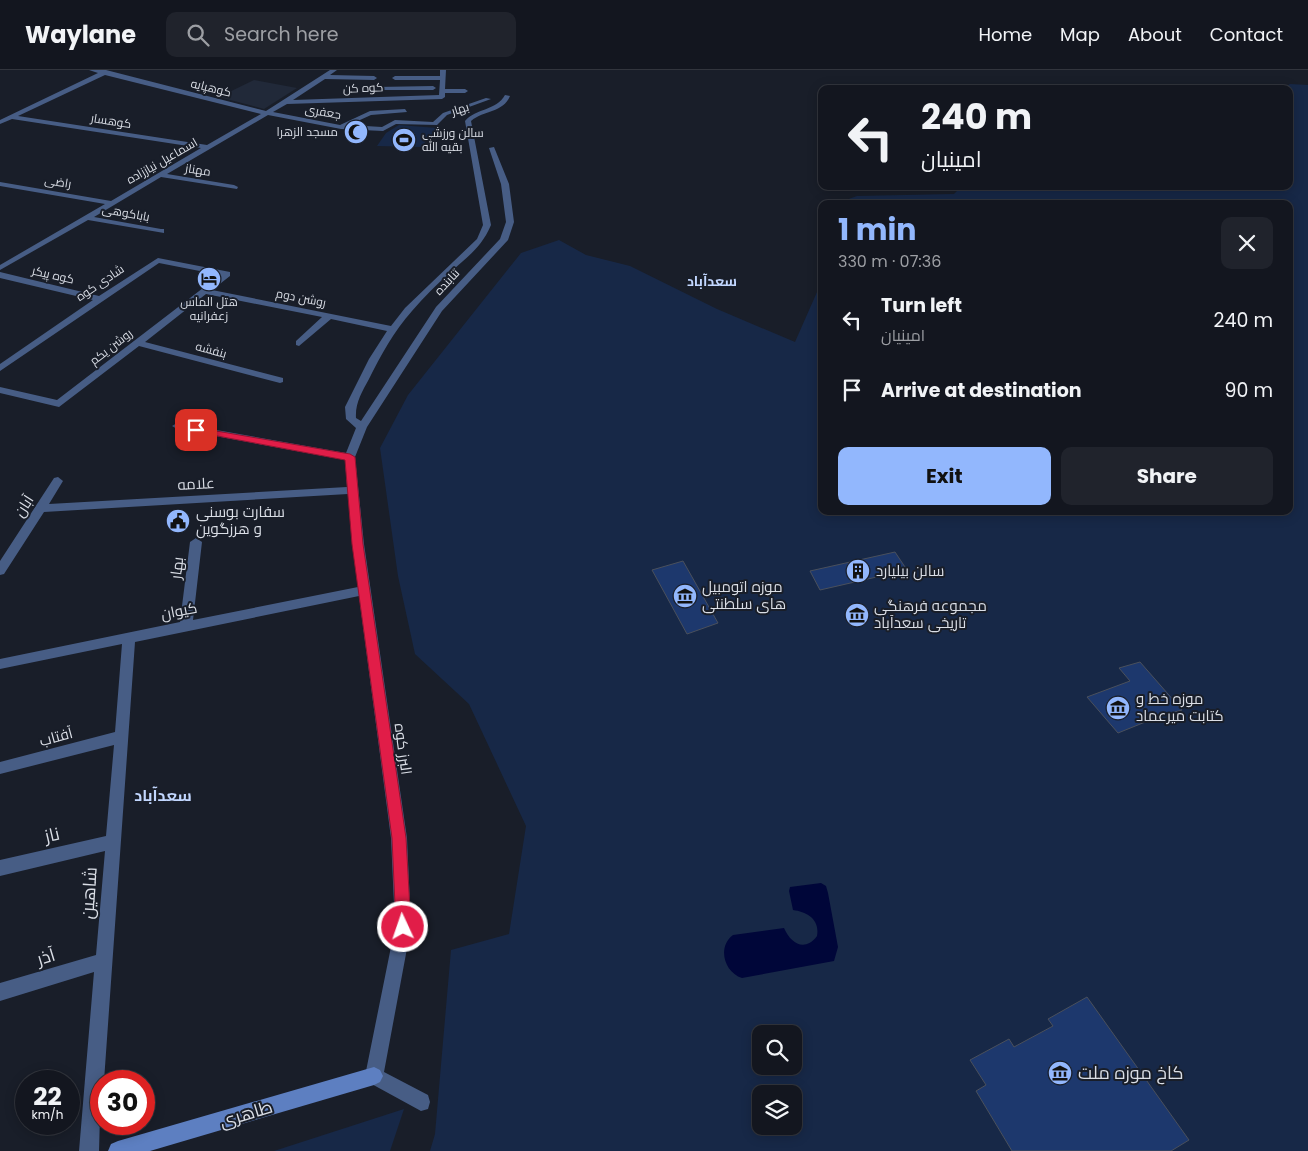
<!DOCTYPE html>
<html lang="en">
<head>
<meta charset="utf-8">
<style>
	body { margin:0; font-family:Poppins,Cairo,sans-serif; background:#20232c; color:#f1f3f6; height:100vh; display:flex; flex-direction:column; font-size:19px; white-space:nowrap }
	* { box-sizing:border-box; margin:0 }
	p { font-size:16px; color:#9d9fa4 }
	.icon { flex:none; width:28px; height:28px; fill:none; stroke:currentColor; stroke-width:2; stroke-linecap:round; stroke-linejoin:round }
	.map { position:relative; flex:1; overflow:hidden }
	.panel { position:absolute; left:818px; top:130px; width:475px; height:315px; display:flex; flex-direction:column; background:#13161f; border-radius:10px; box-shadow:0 2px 12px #0003,0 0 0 1px #32353d }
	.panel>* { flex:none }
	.top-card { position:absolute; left:818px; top:15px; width:475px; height:105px; border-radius:10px; box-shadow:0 2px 12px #0003,0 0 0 1px #32353d; background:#13161f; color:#f1f3f6; overflow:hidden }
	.fabs { position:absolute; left:752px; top:955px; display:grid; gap:10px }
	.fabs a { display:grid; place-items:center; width:50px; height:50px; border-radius:10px; background:#13161f; box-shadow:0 2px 12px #0003,0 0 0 1px #32353d; font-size:25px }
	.speed { position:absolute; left:15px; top:1000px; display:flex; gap:10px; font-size:25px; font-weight:700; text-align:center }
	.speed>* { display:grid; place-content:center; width:65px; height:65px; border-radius:50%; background:#13161f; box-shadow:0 2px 12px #0003,0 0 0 1px #32353d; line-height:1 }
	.speed small { font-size:12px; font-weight:400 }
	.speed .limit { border:8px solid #d22; background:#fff; color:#111 }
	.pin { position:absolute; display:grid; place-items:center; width:42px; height:42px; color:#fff; margin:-21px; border-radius:10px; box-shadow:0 2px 8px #0006 }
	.me { position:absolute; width:55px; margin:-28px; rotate:357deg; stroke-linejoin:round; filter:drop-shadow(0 0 4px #0008) }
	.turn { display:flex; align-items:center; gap:18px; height:105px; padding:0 20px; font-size:22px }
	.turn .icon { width:65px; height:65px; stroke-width:2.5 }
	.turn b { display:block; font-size:35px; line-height:42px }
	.round { display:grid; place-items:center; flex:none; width:52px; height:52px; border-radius:10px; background:#20232c }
	.head { display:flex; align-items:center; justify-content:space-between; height:85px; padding:0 20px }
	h1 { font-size:30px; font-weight:700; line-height:38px; color:#92b7fd }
	.button { display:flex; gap:10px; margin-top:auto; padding:10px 20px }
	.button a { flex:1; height:58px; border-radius:10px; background:#92b7fd; color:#111; font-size:20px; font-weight:700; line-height:58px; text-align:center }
	.button a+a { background:#20232c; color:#f1f3f6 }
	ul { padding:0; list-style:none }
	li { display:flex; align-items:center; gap:15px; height:70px; padding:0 20px }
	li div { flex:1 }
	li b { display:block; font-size:19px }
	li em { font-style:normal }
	header { display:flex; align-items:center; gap:30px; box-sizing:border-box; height:70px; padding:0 25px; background:#13161f; border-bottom:1px solid #32353d }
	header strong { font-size:24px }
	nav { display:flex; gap:28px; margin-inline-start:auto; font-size:18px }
	.search { width:350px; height:45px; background:#20232c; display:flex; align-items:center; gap:12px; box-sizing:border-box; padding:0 18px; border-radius:10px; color:#9d9fa4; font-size:19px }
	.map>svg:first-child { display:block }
</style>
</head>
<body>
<header>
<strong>Waylane</strong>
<div class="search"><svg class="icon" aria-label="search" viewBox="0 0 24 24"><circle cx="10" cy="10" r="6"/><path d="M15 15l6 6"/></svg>Search here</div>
<nav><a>Home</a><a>Map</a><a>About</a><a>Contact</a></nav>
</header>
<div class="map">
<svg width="1308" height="1081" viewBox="0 0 1308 1081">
	<rect width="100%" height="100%" fill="#191e29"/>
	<path fill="#212939" d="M254,10L297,18L264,39L219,27Z"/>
	<g fill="#172847" fill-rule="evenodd">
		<path d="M1290,14L1308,15V1081H430L435,1064L451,880L509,864L526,756L469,634L415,584L398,506L380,378L408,325L521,183L559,170L586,185L630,196L717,239L795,272L821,213V441H1289V134H835L857,126L954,124L962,116H1289V19H1283ZM761,964H794V996H761ZM761,1024H794V1056H761Z"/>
		<path d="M399,55L437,58L421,77L377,76L386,63Z"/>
		<path d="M404,1039L390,1081H274Z"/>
	</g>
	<path fill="#000639" d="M821,813L826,816L828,823L838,877L834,891L742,908C724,902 717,877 733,865L784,858C791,874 805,882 817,866C820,849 807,842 793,840L789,821L790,817Z"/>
	<g fill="#1d386d" stroke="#4a505c">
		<path d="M895,482L907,500L820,520L810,501Z"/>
		<path d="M683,491L718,553L687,564L652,500Z"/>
		<path d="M1140,592L1182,640L1160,646L1118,663L1087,627L1130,611L1119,598Z"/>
		<path d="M1087,927L1189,1070L1171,1081H1012L976,1021L986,1015L970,990L1009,969L1014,977L1053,956L1048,949Z"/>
	</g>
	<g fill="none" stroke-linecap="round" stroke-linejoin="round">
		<g fill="#475d85" fill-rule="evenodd">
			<path d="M89,0H106L266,41L330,0H337L330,5L374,6L377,8L374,10L325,9L293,30L439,25L440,10H395L392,8L395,6H440V0H446L445,19H465L468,21L465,23H445V27L442,29L287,34L273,42L340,55L370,41L405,39L407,42L371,45L349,55L382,57L395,50L433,52L443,43L486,28L491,29L447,45L437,55L396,54L383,61L341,59L268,45L167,104L234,115L238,117L237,119L161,107L94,147L161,159H164V163L88,150L0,200V195L105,134L0,116V112L111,131L201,78L12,49L0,54V50L98,3ZM105,5L261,44L207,75L18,46Z"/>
			<path d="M376,17L433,16L436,18L433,20H374Z"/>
			<path d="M505,25L510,26C503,43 484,40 471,51L491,155C481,178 469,185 452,201C438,213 424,227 412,241C394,261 381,285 369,309C362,322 355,333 356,348L361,351L436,237L500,169L506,152L501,114L489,78L494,77L509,114L514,152L508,170L442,241L367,357L355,387L364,474L407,768L411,857L384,1002L428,1025L430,1032L428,1039L421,1041L368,1012L365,1006L395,857L391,768L359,526L135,572L104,1011H101L99,1081H79L94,902L0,931V913L96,885L105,781L0,806V790L106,766L114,675L0,704V692L115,662L122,574L0,599V589L180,552L190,472L196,468L202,472L193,550L358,517L348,424L44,442L4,504L0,505V491L54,408L58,407L63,411L49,434L347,417L345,390L177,359L172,356L177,353L346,383L356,358L346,349L345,337L369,289L387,261L331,249L299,276L296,275V271L322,247L206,224L145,272L283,308V312L280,313L139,276L59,337L0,323V317L57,330L220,205L159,193L0,301V294L93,230L0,208V202L99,226L158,188L230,202V206L212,220L391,256L405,238L477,169L483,155L465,51C476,38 496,41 505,25Z"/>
		</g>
		<path fill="#5d7fc1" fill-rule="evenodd" d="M374,997L380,1000L383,1006L380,1012L374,1015L150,1081H108L111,1074L118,1071Z"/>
	</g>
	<path fill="#e11d48" stroke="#92132f" d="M193,357L350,384L355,387L363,474L406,768L411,857L409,862L403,864L398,862L396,857L392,768L352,474L345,390L196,362H193Z"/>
	<defs>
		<g id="mosque-disc" transform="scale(1.25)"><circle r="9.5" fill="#92b7fd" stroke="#191e29"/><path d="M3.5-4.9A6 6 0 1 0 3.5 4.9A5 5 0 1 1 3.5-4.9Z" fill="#111"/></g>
		<g id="stadium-disc" transform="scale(1.25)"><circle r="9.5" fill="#92b7fd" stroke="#191e29"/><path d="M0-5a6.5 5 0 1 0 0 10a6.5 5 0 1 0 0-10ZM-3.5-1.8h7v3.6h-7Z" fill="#111"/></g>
		<g id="hotel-disc" transform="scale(1.25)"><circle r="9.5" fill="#92b7fd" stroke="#191e29"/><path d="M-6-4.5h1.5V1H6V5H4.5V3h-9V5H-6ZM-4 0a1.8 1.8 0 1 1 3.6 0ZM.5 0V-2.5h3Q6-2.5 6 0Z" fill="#111"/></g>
		<g id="civic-disc" transform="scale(1.25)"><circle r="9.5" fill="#92b7fd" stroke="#191e29"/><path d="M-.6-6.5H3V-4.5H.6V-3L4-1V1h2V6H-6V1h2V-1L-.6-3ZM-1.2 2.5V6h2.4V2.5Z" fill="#111"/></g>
		<g id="building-disc" transform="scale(1.25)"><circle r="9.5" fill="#92b7fd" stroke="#191e29"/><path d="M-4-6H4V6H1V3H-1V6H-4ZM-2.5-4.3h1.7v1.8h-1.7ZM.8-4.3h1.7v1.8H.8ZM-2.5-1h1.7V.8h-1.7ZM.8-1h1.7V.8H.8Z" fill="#111"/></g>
		<g id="museum-disc" transform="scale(1.25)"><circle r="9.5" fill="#92b7fd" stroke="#191e29"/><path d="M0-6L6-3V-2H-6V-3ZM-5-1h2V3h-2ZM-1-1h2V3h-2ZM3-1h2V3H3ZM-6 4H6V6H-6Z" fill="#111"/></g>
	</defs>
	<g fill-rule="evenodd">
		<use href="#mosque-disc" x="356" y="62"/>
		<use href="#stadium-disc" x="404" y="70"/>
		<use href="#hotel-disc" x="209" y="209"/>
		<use href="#civic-disc" x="178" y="451"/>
		<use href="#building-disc" x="858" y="501"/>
		<use href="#museum-disc" x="685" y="526"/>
		<use href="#museum-disc" x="857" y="545"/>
		<use href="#museum-disc" x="1118" y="638"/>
		<use href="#museum-disc" x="1060" y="1003"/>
	</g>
	<g text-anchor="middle" stroke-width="4" stroke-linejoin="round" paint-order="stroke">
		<g font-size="12" fill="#dadee6" stroke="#191e29">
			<text transform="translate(211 18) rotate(14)" y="4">کوهپایه</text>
			<text transform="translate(363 18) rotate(-2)" y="4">کوه کن</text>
			<text transform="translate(460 39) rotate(-17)" y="4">بهار</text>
			<text transform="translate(323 42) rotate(10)" y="4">جعفری</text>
			<text transform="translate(111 51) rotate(9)" y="4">کوهسار</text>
			<text transform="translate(162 91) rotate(-30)" y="4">اسماعیل نیاززاده</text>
			<text transform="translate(198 100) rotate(9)" y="4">مهناز</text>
			<text transform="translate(58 112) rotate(9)" y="4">راضی</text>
			<text transform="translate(126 143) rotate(10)" y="4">باباکوهی</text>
			<text transform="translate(53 205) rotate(13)" y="4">کوه پیکر</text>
			<text transform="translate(447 212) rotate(-47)" y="4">تنابنده</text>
			<text transform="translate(100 213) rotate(-34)" y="4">شادی کوه</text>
			<text transform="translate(301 228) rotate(11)" y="4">روشن دوم</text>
			<text transform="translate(111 277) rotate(-38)" y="4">روشن یکم</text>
			<text transform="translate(211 280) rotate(15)" y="4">بنفشه</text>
		</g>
		<g font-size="12" fill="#dadee6" stroke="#191e29" text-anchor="end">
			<text x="338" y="66">مسجد الزهرا</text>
			<text x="422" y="67" text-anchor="start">سالن ورزشی<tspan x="422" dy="14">بقیه الله</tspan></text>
			<text x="209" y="236" text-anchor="middle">هتل الماس<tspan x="209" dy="14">زعفرانیه</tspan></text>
		</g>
		<g font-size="14" font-weight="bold" fill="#c2d7ff" stroke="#191e29">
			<text x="712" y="216">سعدآباد</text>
		</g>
		<g font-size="15" fill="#dadee6" stroke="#191e29">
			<text transform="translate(196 414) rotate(-3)" y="5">علامه</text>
			<text transform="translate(24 436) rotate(-57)" y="5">آبان</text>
			<text transform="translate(177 498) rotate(-83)" y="5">بهار</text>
			<text transform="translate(179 541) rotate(-11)" y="5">کیوان</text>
			<text transform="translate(56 667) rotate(-15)" y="5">آفتاب</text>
			<text transform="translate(403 679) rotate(82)" y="5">البرز کوه</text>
		</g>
		<g font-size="15" fill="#dadee6" stroke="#191e29" text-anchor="start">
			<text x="196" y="447">سفارت بوسنی<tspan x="196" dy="17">و هرزگوین</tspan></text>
			<text x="876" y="506">سالن بیلیارد</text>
			<text x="702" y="522">موزه اتومبیل<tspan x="702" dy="17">های سلطنتی</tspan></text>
			<text x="874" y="541">مجموعه فرهنگی<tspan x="874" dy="17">تاریخی سعدآباد</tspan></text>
			<text x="1136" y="634">موزه خط و<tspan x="1136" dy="17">کتابت میرعماد</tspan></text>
		</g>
		<g font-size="16" font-weight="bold" fill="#c2d7ff" stroke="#191e29">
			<text x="163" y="731">سعدآباد</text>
		</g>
		<g font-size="18" fill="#dadee6" stroke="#191e29">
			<text transform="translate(52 765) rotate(-13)" y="6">ناز</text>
			<text transform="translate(89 823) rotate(-86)" y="6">شاهین</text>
			<text transform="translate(46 887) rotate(-17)" y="6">آذر</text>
			<text transform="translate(246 1044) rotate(-17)" y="6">طاهری</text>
		</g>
		<g font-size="18" fill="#dadee6" stroke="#191e29" text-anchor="start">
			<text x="1078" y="1009">کاخ موزه ملت</text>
		</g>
	</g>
</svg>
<div class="fabs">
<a><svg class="icon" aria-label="search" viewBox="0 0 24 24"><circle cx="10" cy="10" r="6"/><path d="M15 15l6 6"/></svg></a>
<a><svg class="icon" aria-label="layers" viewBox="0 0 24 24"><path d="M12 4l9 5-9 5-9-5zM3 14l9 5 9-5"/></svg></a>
</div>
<div class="speed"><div>22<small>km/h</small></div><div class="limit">30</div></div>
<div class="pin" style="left:196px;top:360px;background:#d93025"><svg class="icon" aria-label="arrive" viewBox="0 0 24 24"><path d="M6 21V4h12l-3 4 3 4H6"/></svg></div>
<svg class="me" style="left:403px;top:857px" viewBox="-20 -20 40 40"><circle r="17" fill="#e11d48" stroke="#fff" stroke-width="3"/><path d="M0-11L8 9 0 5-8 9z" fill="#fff"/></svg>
<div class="top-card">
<div class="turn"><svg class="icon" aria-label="left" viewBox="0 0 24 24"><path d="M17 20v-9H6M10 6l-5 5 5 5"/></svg><div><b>240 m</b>امینیان</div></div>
</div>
<section class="panel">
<div class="head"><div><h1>1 min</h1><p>330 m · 07:36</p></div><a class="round"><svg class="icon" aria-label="close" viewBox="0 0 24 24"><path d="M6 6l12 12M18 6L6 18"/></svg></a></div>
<ul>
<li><svg class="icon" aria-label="left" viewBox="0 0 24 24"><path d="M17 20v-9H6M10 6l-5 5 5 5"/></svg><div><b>Turn left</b><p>امینیان</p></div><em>240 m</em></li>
<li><svg class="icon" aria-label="arrive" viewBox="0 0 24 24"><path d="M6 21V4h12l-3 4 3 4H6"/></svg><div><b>Arrive at destination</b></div><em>90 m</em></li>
</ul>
<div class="button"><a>Exit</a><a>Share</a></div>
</section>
</div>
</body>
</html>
